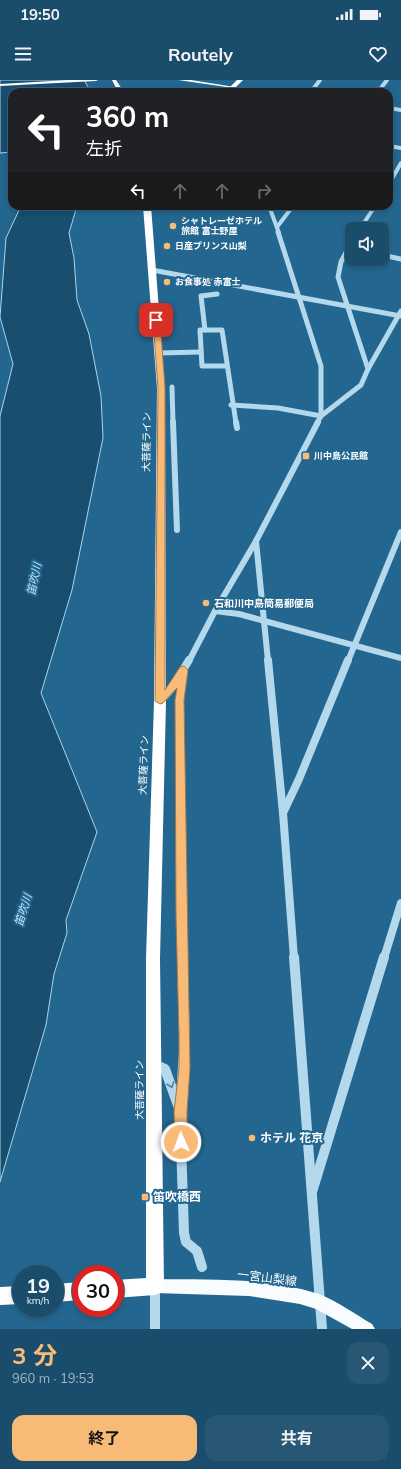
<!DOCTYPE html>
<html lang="ja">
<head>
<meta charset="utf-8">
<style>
	body { margin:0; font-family:Mulish,"Noto Sans JP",sans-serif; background:#275774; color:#f1f3f6; height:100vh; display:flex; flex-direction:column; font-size:15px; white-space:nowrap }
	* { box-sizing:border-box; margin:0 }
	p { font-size:13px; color:#9fb4c2 }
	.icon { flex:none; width:22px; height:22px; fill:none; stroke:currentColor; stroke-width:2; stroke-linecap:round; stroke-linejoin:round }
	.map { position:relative; height:1249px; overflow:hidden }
	.details { display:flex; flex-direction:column; background:#1a4d6c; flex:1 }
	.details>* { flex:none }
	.top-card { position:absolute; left:8px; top:8px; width:385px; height:122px; border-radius:12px; box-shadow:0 2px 6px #0003,0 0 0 1px #38647f; background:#202124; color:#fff; overflow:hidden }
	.tools { position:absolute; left:345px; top:142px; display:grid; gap:8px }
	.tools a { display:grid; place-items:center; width:44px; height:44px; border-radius:8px; background:#1a4d6c; box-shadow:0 2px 6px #0003,0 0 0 1px #38647f; font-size:20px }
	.speed { position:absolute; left:12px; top:1185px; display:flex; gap:8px; font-size:20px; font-weight:700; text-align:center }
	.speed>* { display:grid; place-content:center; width:52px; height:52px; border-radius:50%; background:#1a4d6c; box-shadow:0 2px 6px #0003,0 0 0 1px #38647f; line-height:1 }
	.speed small { font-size:10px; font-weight:400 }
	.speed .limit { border:6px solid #d22; background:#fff; color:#111 }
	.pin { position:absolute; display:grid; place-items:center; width:34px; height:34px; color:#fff; margin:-17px; border-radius:8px; box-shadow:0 2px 6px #0006 }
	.me { position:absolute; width:44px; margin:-22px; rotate:358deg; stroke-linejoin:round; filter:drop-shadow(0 0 3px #0008) }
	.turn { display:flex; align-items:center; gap:14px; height:84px; padding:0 12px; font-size:18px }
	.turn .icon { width:52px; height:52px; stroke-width:2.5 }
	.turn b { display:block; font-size:28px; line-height:34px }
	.lanes { display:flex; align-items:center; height:38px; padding:0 12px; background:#0003; justify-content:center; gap:20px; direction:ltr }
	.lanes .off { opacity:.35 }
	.round { display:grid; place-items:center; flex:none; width:42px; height:42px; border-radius:12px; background:#275774 }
	.headline { display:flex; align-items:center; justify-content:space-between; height:68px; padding:0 12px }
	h1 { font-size:24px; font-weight:700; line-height:30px; color:#f7ba77 }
	.action { display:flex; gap:8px; margin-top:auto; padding:8px 12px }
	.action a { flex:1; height:46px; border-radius:12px; background:#f7ba77; color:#111; font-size:16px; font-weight:700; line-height:46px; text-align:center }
	.action a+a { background:#275774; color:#f1f3f6 }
	.status { display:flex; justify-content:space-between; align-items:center; height:28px; padding:0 20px; background:#1a4d6c; direction:ltr }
	.status svg { height:11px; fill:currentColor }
	header { display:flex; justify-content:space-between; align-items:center; height:52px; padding:0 12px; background:#1a4d6c; font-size:18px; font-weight:700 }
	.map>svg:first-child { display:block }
</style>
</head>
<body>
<div class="status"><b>19:50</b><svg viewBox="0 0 49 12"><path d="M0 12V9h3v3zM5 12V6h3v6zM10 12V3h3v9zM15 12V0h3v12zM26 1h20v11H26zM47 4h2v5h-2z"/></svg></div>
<header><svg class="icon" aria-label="menu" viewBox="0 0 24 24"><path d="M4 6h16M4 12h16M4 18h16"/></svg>Routely<svg class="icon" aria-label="heart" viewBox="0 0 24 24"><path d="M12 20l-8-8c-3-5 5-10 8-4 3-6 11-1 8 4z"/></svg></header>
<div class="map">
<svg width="401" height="1249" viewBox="0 0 401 1249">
	<rect width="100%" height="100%" fill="#236790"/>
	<g fill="#194e6f" stroke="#a8d5ed">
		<path d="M0,0H84L91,12H12V72L0,73Z"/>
		<path d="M21,126H77L69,153L74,178L77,220L89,254L101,316L103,358L72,510L41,613L97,752L66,840L67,853L54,894L46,945L0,1102V336L13,284L0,237L6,158Z"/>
	</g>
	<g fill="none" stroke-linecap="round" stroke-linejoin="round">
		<g stroke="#b4d8ec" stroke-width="4">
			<path d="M311,12L320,0"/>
			<path d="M378,12L387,0"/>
			<path d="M389,28L401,30"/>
			<path d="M389,66L401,68"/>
			<path d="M389,104L401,83"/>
			<path d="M269,126L279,153"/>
			<path d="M277,147L293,126"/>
			<path d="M360,149L375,126"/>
		</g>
		<g stroke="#b4d8ec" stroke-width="5">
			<path d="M278,152L321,286V336"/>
			<path d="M352,161L341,182L338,197L368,289"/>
			<path d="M382,175L401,179"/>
			<path d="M152,190L401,236"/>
			<path d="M205,250L201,216L217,214"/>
			<path d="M159,273L201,272"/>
			<path d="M226,286H202L200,250H222L236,343"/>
			<path d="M172,307L173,343"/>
			<path d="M231,325L278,328L321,336"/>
			<path d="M317,343L321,336L361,305L368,289L401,231"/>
		</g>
		<g stroke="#b4d8ec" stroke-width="6">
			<path d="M173,342L177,450"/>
			<path d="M236,342L237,348"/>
			<path d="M256,461L268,581"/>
			<path d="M215,531L239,534L401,578"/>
			<path d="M189,581L215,531L256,461L318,342"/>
			<path d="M348,581L401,452"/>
		</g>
		<g stroke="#b4d8ec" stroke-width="8">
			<path d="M268,580L283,733L294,878"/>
			<path d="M160,621L172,608L189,580"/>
			<path d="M283,733L299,699L348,580"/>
			<path d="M182,878L180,621L184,590"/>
			<path d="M384,878L401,823"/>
		</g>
		<g stroke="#b4d8ec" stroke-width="10">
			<path d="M182,877L185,956L180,1032L184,1153L186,1162L197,1171L202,1187"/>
			<path d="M294,877L322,1249"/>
			<path d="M154,984L165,989L179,1028"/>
			<path d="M312,1112L384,877"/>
			<path d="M155,1206V1249"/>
		</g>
		<g fill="#f9fcff" fill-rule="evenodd">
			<path d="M68,0H98L96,1L0,6V4Z"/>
			<path d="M112,0H116L124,12H118Z"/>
			<path d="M178,0H191L235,7L233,8Z"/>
			<path d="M155,1199C209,1200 267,1197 319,1214C337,1221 355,1234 372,1244L375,1249H352L316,1229L300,1224L249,1216L155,1213L150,1211L148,1206L150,1201Z"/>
		</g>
		<g fill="#fff" fill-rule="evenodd">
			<path d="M237,0H243L231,12H225Z"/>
			<path d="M143,126H151L165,308L166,621L160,879L164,1206L161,1212L155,1215L115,1218V1200L146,1198V879L154,621L157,308Z"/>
			<path d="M81,1202V1220L55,1222V1204Z"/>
			<path d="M21,1206V1224L0,1225V1207Z"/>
		</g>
	</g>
	<defs><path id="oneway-chevron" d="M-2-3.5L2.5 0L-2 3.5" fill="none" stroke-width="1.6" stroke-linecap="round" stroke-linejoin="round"/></defs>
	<use stroke="#4783a7" href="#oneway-chevron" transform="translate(171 1005) rotate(71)"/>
	<path fill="#f7ba77" stroke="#a1794d" d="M156,238L160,240L165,308V610L180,587L184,586L188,590L184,620L190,988L187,1032V1062L186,1067L181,1068L177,1067L175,1062L174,1032L179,988V956L176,836L175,620L177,608L163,623L160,624L155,621L158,308L153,240Z"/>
	<g fill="#f7ba77" stroke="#236790" stroke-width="1.5">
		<circle cx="173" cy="146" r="4"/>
		<circle cx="167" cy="166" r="4"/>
		<circle cx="167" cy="202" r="4"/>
		<rect x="302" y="372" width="8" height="8" rx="2"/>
		<circle cx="206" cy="523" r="4"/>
		<circle cx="252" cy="1058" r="4"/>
		<rect x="141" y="1113" width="8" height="8" rx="2"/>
	</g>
	<g text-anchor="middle" stroke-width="4" stroke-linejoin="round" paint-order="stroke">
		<g font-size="9" font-weight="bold" fill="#fff" stroke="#236790" text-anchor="start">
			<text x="181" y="144">シャトレーゼホテル<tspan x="181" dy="10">旅館 富士野屋</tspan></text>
			<text x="175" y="169">日産プリンス山梨</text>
			<text x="175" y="205">お食事処 赤富士</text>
			<text x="314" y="379">川中島公民館</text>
		</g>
		<g font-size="10" fill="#fff" stroke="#236790">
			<text transform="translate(146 362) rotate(-89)" y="4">大菩薩ライン</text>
			<text transform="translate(143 685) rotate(-88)" y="4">大菩薩ライン</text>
			<text transform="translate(139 1010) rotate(-90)" y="4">大菩薩ライン</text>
		</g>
		<g font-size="10" font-weight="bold" fill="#fff" stroke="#236790" text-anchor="start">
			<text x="214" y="527">石和川中島簡易郵便局</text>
		</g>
		<g font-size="11" font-style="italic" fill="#c0e1f3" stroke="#236790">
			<text transform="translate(34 499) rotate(-78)" y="4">笛吹川</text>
			<text transform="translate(23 830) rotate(-73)" y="4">笛吹川</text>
		</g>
		<g font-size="12" font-weight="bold" fill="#fff" stroke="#236790" text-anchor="start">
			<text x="260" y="1062">ホテル 花京</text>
			<text x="153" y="1121">笛吹橋西</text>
		</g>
		<g font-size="12" fill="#fff" stroke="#236790">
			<text transform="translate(267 1198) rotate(7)" y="4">一宮山梨線</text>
		</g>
	</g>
</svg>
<div class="tools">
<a><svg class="icon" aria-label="sound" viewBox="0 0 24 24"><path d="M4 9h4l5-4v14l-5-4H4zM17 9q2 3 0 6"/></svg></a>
</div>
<div class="speed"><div>19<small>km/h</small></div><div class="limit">30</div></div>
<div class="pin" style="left:156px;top:240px;background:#d93025"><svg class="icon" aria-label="arrive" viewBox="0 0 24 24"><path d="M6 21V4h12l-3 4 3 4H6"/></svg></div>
<svg class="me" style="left:181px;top:1062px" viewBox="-20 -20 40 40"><circle r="17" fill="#f7ba77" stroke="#fff" stroke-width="3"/><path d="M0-11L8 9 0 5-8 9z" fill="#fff"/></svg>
<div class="top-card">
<div class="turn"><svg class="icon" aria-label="left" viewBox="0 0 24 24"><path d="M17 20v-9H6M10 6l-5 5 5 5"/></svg><div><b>360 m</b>左折</div></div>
<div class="lanes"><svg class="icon" aria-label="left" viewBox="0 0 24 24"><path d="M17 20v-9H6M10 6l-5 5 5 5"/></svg><svg class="icon off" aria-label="ahead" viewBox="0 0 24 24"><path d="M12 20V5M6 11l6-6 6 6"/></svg><svg class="icon off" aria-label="ahead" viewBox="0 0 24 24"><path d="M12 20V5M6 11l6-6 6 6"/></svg><svg class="icon off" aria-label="right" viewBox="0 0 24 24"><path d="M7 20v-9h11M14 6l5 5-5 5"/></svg></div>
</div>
</div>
<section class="details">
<div class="headline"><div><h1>3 分</h1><p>960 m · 19:53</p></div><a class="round"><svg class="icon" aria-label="close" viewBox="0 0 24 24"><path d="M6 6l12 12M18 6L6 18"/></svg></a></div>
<div class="action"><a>終了</a><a>共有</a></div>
</section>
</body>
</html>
